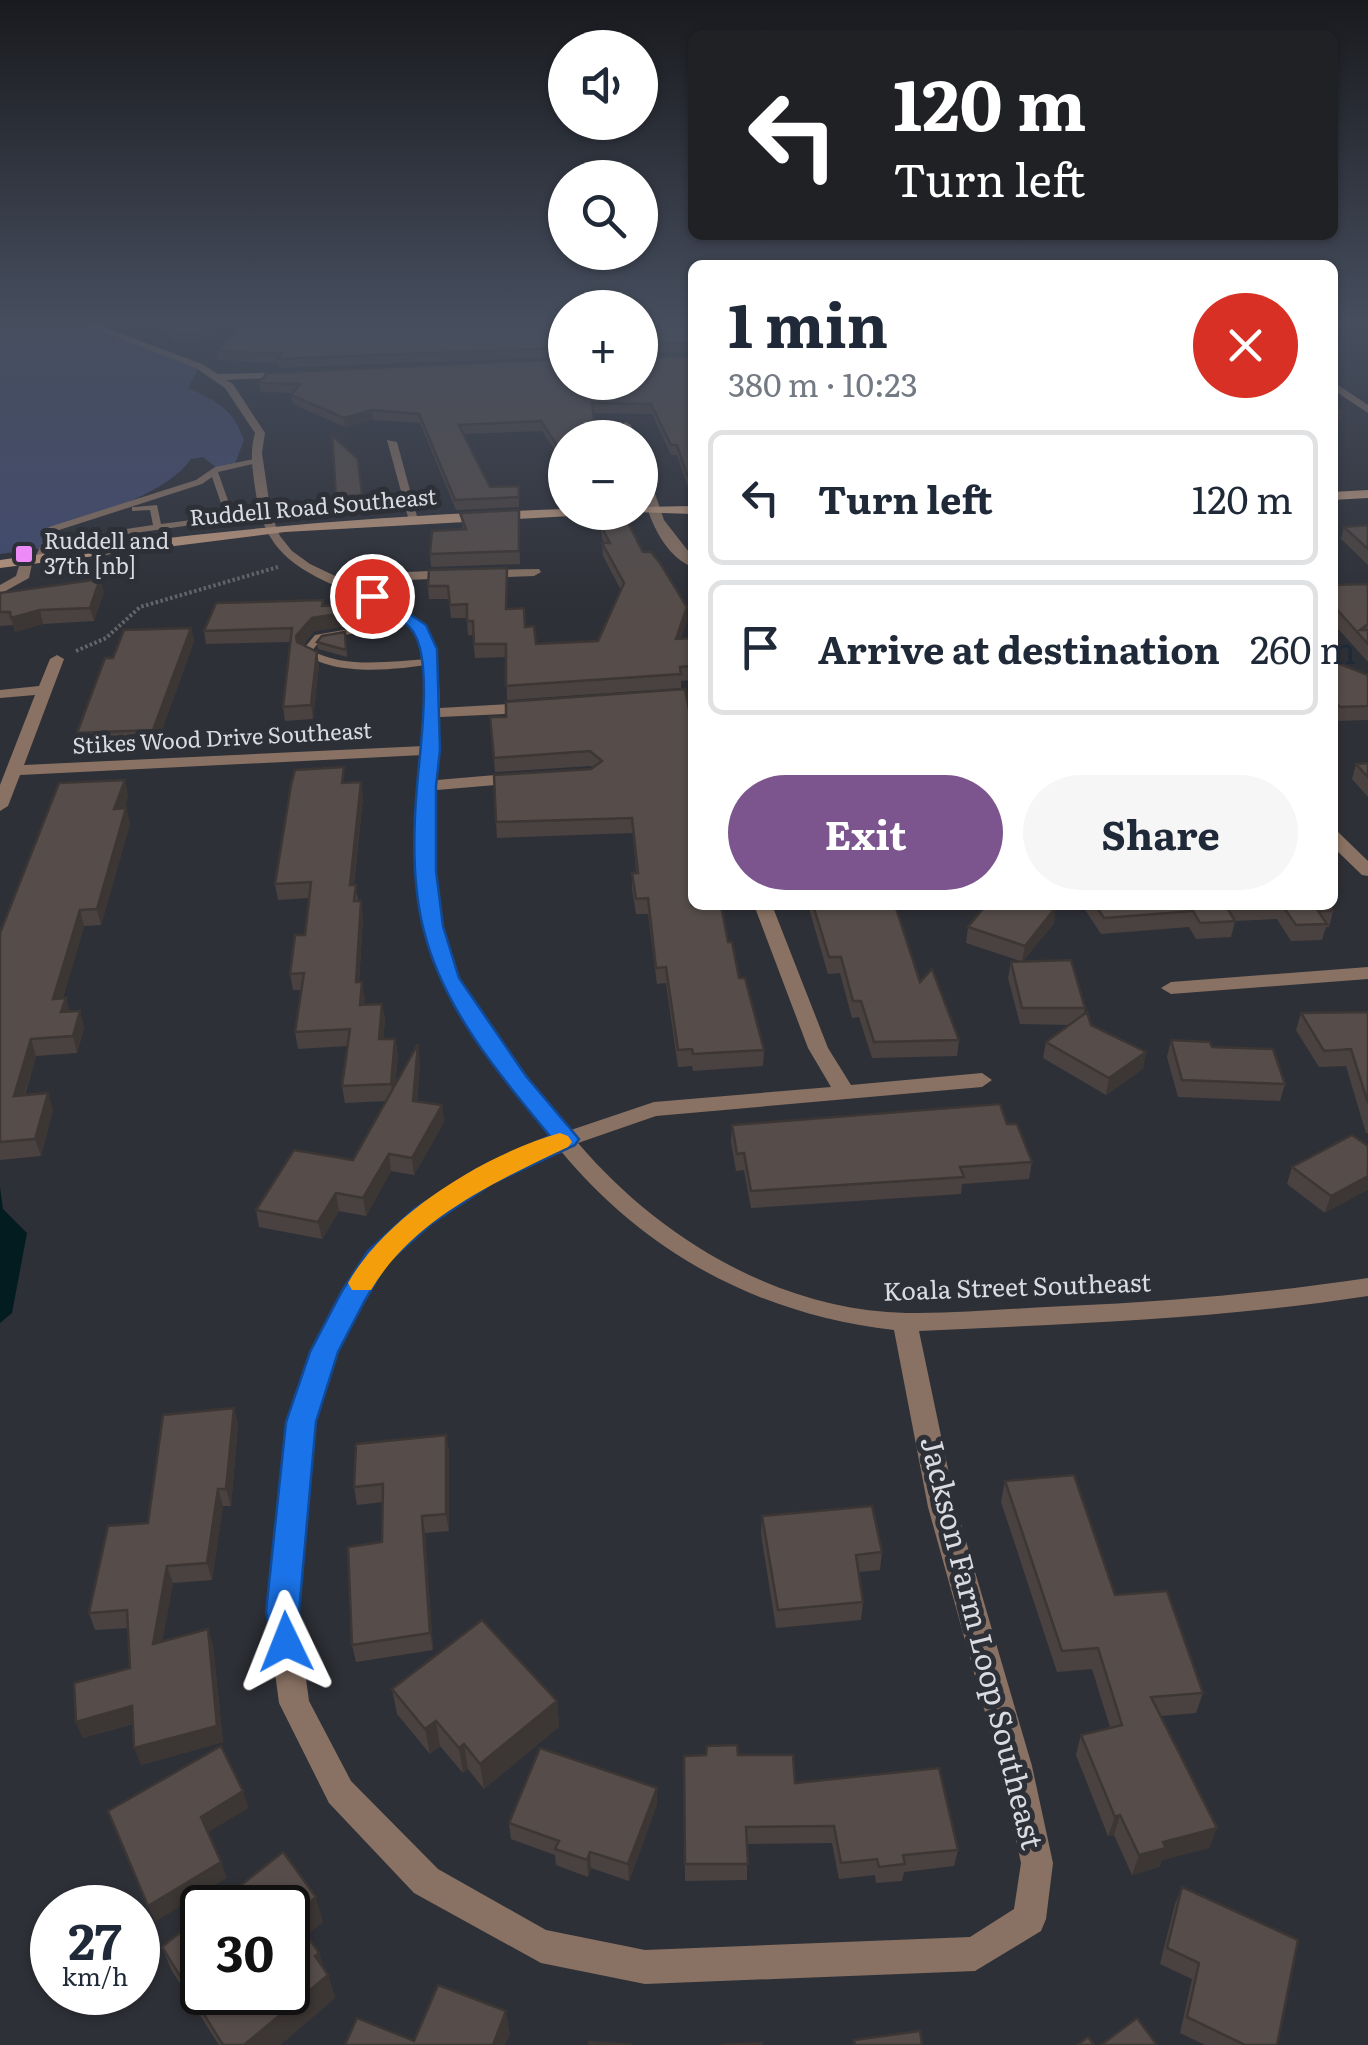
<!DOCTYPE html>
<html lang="en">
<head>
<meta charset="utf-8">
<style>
	body { margin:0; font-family:Literata,serif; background:#f6f6f7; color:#1f2937; height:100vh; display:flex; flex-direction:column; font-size:38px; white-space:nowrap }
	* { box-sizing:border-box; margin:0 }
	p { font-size:32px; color:#747a83 }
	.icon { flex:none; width:55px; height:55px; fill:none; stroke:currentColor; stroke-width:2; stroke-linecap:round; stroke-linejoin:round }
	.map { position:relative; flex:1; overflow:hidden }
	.panel { position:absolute; left:688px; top:260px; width:650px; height:650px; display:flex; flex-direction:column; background:#fff; border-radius:15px; box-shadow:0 2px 8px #0004 }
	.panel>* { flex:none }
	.hud { position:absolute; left:688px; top:30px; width:650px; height:210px; border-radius:15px; box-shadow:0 2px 8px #0004; background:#202124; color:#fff; overflow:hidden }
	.controls { position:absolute; left:548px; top:30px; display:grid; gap:20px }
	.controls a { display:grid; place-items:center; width:110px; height:110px; border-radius:50%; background:#fff; box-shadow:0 2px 8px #0004; font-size:50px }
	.speed { position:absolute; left:30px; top:1885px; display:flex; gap:20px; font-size:50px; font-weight:700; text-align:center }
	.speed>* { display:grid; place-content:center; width:130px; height:130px; border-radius:50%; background:#fff; box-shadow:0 2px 8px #0004; line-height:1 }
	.speed small { font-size:25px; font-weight:400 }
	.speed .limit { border:5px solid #111; border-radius:15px; background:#fff; color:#111 }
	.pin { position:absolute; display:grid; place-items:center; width:85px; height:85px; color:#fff; margin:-42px; border:5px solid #fff; border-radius:50%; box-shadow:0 2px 10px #0007 }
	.me { position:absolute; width:110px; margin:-55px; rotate:358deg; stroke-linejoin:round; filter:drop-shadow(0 0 8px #0008) }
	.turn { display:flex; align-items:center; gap:35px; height:210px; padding:0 40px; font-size:45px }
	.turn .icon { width:130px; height:130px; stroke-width:2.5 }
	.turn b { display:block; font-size:70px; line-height:85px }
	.round { display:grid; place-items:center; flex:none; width:105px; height:105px; border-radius:52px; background:#f6f6f7 }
	.summary { display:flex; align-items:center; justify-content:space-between; height:170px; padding:0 40px }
	h1 { font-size:60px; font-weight:700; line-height:75px }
	.primary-button { display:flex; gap:20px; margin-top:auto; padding:20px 40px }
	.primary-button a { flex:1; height:115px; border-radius:60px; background:#7c558e; color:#fff; font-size:40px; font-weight:700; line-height:115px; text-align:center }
	.primary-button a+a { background:#f6f6f7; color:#1f2937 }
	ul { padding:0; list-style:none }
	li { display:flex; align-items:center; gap:30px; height:135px; margin:0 20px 15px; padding:0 20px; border:5px solid #e0e1e3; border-radius:15px }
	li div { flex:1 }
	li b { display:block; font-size:38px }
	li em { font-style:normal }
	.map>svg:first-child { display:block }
</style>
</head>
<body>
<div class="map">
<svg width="1368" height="2045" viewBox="0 0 1368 2045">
	<rect width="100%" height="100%" fill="#2e3037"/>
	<path fill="#434b70" d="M0,321H80L199,366L188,388C217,401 233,409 244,440L234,466L218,469L203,457L191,459C167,494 92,516 53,529L44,548L0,554Z"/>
	<path fill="#031c20" d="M0,1187L3,1209L27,1233L12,1313L0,1323Z"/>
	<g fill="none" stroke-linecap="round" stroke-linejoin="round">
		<path stroke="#64666c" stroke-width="4" stroke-dasharray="2.5 2.5" stroke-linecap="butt" d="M76,651L106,638L140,607L278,567"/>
		<g fill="#897263" fill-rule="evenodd">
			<path d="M254,459H257V463L218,472L231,509L220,521L49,545L42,560L35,558L49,527L196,480L215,467ZM212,477L223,509L214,517L161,524L157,505L135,507H132V511L150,510L153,525L52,540L56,531L202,484Z"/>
			<path d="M412,618L415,619V623L321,639L312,651C347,669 391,661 429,659L433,660V664C393,670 335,677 301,652L315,635Z"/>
		</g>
		<g fill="#897263" fill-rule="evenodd">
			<path d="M75,321H203L103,327L202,364L218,374L293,372L289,377L226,380L233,384L265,433L262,453L271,514L280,536L292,551L310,564L352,584L407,572L453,570L460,574L453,578L407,580L365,589C432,618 439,636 440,708L529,703L537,708L529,713L440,717L437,780L519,773L527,778L519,783L437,790L435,873L442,925L453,964L469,997L568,1131L654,1102L831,1087L808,1048L754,905H772L828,1048L851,1085L982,1073L992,1080L982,1087L656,1116L578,1143C659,1238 778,1310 906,1313C959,1314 1013,1308 1066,1306C1167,1302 1268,1293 1368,1278V1296C1219,1319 1069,1324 919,1331L956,1507L1032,1766L1053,1863L1046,1919L1041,1931L975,1971L645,1984L541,1963L414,1893L329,1803L279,1703L267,1612L288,1422L311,1353L369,1252L414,1211L476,1171L550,1138L450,998L434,964L424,925L417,873L420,790L418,786L421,782L423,755L20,775L8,806L0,811V785L35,695L0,698V690L39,686L50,659L57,655L64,659L24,765L424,746C425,711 433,665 415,633C409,622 395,615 385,609C326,577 267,572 256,494C253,474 249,453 255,433L225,388L196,368ZM560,1150C646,1254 760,1315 894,1330L928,1507L1000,1766L1021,1863L1014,1909L970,1937L645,1950L546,1930L438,1869L351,1781L309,1701L297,1612L314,1422L336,1353L386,1264L430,1223L492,1181Z"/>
			<path d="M1332,381L1368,405V413L1332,389Z"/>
			<path d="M626,422L631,425L635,438H624L621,425Z"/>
			<path d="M387,440L397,442L418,520L408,517Z"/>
			<path d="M640,464L646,467L664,520L692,556V567C657,552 640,499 640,464Z"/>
			<path d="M22,556L33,559L29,578L0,594V585L16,576Z"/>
			<path d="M539,569L541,572L534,576L482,578L475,574L482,570Z"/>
			<path d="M1332,831L1338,832L1368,861V876L1362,875L1332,846Z"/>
			<path d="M1368,967V979L1171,994L1161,988L1171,982Z"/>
		</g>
		<g fill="#bb977e" fill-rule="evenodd">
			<path d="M1368,490V498L1332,500V492Z"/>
			<path d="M692,506V514L635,512H640V507Z"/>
			<path d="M565,509V512H577L571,516L285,532L0,568V560C188,532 375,515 565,509Z"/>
		</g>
	</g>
	<g fill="#4a4240">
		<path d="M161,321H565V357L279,368V363L218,360L217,351L230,336L180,343L162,327Z"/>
		<path d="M640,321H692V352L640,353Z"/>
		<path d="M692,354V485H687L677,455H671L652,414L594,413L565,438V467L558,466L557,453L542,431L464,434L490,487L519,486V507L456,510L420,423L373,420L345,427L293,404L291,395L293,393L261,392L259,383L565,361L692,356Z"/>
		<path d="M332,435L358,459L363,504L337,506Z"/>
		<path d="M460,513L519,523L520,564L431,567L430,554L463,529Z"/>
		<path d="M1368,525V565L1341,539L1344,527Z"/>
		<path d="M601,526L643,552L687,621L681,638H692V680L681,681V688L507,700L506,657L475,658L473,635H468L467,618H451L449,599H429L428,586L507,568V609L525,627L536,644L598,641L621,590L603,556L602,543H604L602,538Z"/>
		<path d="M1368,584V662L1332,622V585Z"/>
		<path d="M104,592L94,621L43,624L15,632L13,625L0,626V593Z"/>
		<path d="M323,600L324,606L346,618V626L314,631L303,645L319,665L313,719L285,721L283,707L291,642L206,644L204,631Z"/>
		<path d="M191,628L194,641L157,744L81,748L77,733L113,658Z"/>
		<path d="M346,638L347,657L318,649L317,642Z"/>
		<path d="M1332,661L1368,675V720L1336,721L1332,716Z"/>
		<path d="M490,717L692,726V905L728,942L764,1050L763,1066L693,1071L692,1066L678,1067L666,983L657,984L648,914H636L632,889V873H636L633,833L497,838L496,822L592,768L591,766L495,772Z"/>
		<path d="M1368,763V797L1352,779L1356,764Z"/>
		<path d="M346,783L363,797L354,885L363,917L359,982H362L364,1005L382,1004L385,1020L383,1039H395L398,1055L395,1086L420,1061L417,1101L442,1105L444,1122L414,1175L391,1171L366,1216L339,1211L322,1239L259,1227L256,1210L353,1160L386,1101L345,1103L342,1086L347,1046L298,1049L295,1032L302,990H293L290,974L305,935L309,898L278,900L275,884Z"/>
		<path d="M128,795L124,809L126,808L130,824L101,925L84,926L63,998H66L69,1012L80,1011L84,1028L77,1053L36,1056L25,1095L48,1093L53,1110L41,1156L0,1160V933Z"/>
		<path d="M808,905H895L920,982L959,1040L957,1056L872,1058L859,1017L852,1018L840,973L828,974Z"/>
		<path d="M1082,905H1329L1333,911L1329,927H1326L1322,940L1291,941L1277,919L1235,921L1231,937L1196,939L1189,927L1101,934Z"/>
		<path d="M1054,923L1023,961L1085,1008L1084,1014L1091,1025L1146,1052L1143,1069L1106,1095L1043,1058L1046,1042L1070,1025L1020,1024L1008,978L1011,962L1020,961L966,943L968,927Z"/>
		<path d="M1368,1012V1133H1366L1346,1066L1319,1067L1296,1030L1301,1013Z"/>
		<path d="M1171,1040L1212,1047L1285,1084L1280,1101L1178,1097L1167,1057Z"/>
		<path d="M1007,1124L1032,1162L1029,1179L962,1184L961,1194L751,1208L744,1170L736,1171L731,1142L732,1125Z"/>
		<path d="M1352,1135L1325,1213L1287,1184L1292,1167Z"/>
		<path d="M234,1408L238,1425L231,1506H223L212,1580L173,1583L162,1641L208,1629L213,1646L223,1742L141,1765L133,1724L83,1738L76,1722L130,1668L128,1628L95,1630L89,1613L148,1523Z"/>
		<path d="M446,1435L449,1453V1531L425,1533L433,1650L356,1662L352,1645L382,1542L383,1502L357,1505L354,1487Z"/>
		<path d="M1005,1481L1115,1595L1203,1693L1196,1713L1161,1716L1209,1848L1162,1860L1159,1867L1132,1875L1114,1835L1108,1836L1076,1755L1081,1735L1110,1727L1092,1669L1057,1672L1001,1502Z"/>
		<path d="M762,1516L882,1552L880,1570L859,1572L863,1602L861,1620L776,1628L761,1534Z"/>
		<path d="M392,1689L557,1701L559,1727L484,1789L468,1769L463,1773L440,1746L430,1754L397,1714Z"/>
		<path d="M738,1755L795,1783L958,1850L954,1866L904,1872L902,1881L876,1883L875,1875L839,1879L832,1843L747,1844V1880L685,1881L684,1756Z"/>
		<path d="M657,1804L629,1881L591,1868L588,1877L556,1865L555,1855L511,1839L509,1823Z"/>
		<path d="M1182,1887L1277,2045H1205L1180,2033L1192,1979L1160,1964L1175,1904Z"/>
		<path d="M323,1922L306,1935L319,1953L323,1967L328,1975L335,1998L280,2045H219L172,1971L162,1947Z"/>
	</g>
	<g fill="#3c3634">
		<path d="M239,326L241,334L180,343L178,335Z"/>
		<path d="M372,410L373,420L345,427L344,418Z"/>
		<path d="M1343,412L1341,421L1332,422V413Z"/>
		<path d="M100,579L104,592L94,621L90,608Z"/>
		<path d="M323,600L325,613L344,605L346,626L314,631L298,650L296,636L322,606Z"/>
		<path d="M687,607V621L676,652V639Z"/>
		<path d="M40,610L43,624L15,632L11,618Z"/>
		<path d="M191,628L194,641L157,744L153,730Z"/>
		<path d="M317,652L319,665L313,719L311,705Z"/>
		<path d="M125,780L128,795L118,824L114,809Z"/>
		<path d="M361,782L363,797L352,901L350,885Z"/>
		<path d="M126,808L130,824L101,925L97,909Z"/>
		<path d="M361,901L363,917L358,999L356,982Z"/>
		<path d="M1056,907L1054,923L1022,962L1025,946Z"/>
		<path d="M80,910L84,926L58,1015L53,999Z"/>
		<path d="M362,982L365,998L362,1022L360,1005Z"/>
		<path d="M66,998L70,1014L61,1012Z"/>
		<path d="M382,1004L385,1020L382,1056L379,1039Z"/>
		<path d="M80,1011L84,1028L77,1053L73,1036Z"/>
		<path d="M31,1039L36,1056L19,1112L14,1096Z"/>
		<path d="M395,1039L398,1055L393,1101L391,1084Z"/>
		<path d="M418,1044L420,1061L415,1118L413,1101Z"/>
		<path d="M1146,1052L1143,1069L1106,1095L1109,1078Z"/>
		<path d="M48,1093L53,1110L41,1156L35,1139Z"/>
		<path d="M442,1105L444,1122L414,1175L412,1158Z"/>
		<path d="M389,1154L391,1171L366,1216L363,1198Z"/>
		<path d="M1368,1176V1190L1325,1213L1331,1196Z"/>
		<path d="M336,1193L339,1211L322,1239L318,1222Z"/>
		<path d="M234,1408L238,1425L231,1506L226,1489Z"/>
		<path d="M446,1435L449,1453V1531L446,1514Z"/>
		<path d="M218,1489L223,1506L212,1580L207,1563Z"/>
		<path d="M422,1516L425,1533L433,1650L430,1633Z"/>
		<path d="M167,1566L173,1583L159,1661L153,1644Z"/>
		<path d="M208,1629L213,1646L223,1742L141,1765L134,1748Z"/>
		<path d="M557,1701L559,1727L484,1789L480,1764Z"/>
		<path d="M132,1706L138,1722L83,1738L76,1722Z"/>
		<path d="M436,1721L440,1746L430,1754L425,1729Z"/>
		<path d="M464,1744L468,1769L463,1773L459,1748Z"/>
		<path d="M657,1788V1804L629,1881L628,1864Z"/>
		<path d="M243,1791L249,1808L207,1833L201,1817Z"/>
		<path d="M1120,1815L1114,1835L1108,1836L1115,1817Z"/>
		<path d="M1217,1828L1209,1848L1162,1860L1159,1867L1132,1875L1139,1855L1163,1842Z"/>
		<path d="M590,1852L591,1868L588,1877L587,1860Z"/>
		<path d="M221,1862L227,1878L155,1922L148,1906Z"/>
		<path d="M316,1897L323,1922L301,1940L293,1916Z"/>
		<path d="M319,1953L326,1976L328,1975L335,1998L280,2045H244Z"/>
		<path d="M506,2011L510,2034L505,2045H493Z"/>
	</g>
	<g fill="#564d4a" stroke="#3c3634" stroke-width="2.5">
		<path d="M163,321H565V348L278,359L282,354L217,351L239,326L178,335Z"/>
		<path d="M640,321H692V343L640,344Z"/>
		<path d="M692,354V475H687L677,445H671L651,404L592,403L596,438H565V460L564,455H557L556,444L541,421L459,425L490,487L519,486V497L455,500L419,414L372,410L344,418L291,395L300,384L259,383L267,373L565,359V382H640V358L692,356Z"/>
		<path d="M1332,403L1343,412L1332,413Z"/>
		<path d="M332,435L358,459L362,495L336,497Z"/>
		<path d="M519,510V551L430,554L432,531L466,529L460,513Z"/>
		<path d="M628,523L643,552H651L660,563L687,607L676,639L692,638V666L680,667L681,674L506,686V644H474L473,621H467V604L450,605L448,586H428L429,570L507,568L506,609L524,608L525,627L534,626L536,644L598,641L624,583L602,543H610L601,526Z"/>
		<path d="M1368,525V549L1344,527Z"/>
		<path d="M100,579L90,608L40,610L11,618L10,612H0V593Z"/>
		<path d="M1368,584V624L1360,630H1368V644L1332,604V585Z"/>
		<path d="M323,600L322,606L344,605V613L312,618L296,636L297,642L317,652L311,705L283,707L292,628L204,631L216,603Z"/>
		<path d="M191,628L153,730L77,733L105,658H113L124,630Z"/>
		<path d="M345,632L346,650L317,642L322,636Z"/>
		<path d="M1332,661L1368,675V706L1340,707L1332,698Z"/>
		<path d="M685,689L692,726V742H690L692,754V905H721L728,942H732L739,978H745L764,1050L693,1054L692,1049L678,1050L666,967L656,968L648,898L636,899L632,873H638L632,818L496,822L494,775L591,769L602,761L590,751L494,758L490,717H506V702Z"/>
		<path d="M1368,763V777L1356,764Z"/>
		<path d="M344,767L342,783L361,782L350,885H356L354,901H361L356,982H362L360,1005L382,1004L379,1039H395L391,1084L342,1086L350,1029L295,1032L304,973L290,974L295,935H305L311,882L275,884L291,785L295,770Z"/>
		<path d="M125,780L114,809L126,808L97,909L80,910L53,999L66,998L61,1012L80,1011L73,1036L31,1039L14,1096L48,1093L35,1139L0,1142V933L59,783Z"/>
		<path d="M813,905H895L920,982L932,969L959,1040L874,1042L861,1001H853L841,957H829Z"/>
		<path d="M986,905H1056V907L1025,946L968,927Z"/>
		<path d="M1095,905H1249L1226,906L1235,921L1200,923L1193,911L1104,918Z"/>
		<path d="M1282,905H1329L1333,911H1318L1327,924L1296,925Z"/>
		<path d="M1071,960L1085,1008H1022L1011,962Z"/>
		<path d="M1087,1012L1091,1025L1146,1052L1109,1078L1046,1042Z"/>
		<path d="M1368,1012V1103L1351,1049L1324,1051L1301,1013Z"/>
		<path d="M1171,1040L1210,1042L1212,1047L1273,1049L1285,1084L1182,1080Z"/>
		<path d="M418,1044L413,1101L442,1105L412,1158L389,1154L363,1198L336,1193L318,1222L256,1210L294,1150L353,1160Z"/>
		<path d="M1000,1104L1007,1124H1017L1032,1162L960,1167L964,1177L751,1191L744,1153L737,1154L732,1125Z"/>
		<path d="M1352,1135L1368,1146V1176L1331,1196L1292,1167Z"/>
		<path d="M234,1408L226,1489H218L207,1563L167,1566L153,1644L208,1629L217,1726L134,1748L132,1706L76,1722L74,1683L130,1668L127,1610L89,1613L108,1526L148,1523L163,1415Z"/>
		<path d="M446,1435V1514L422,1516L430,1633L352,1645L348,1547L382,1542L383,1484L354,1487L356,1444Z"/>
		<path d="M1074,1475L1115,1595L1167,1591L1203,1693L1151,1697L1217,1828L1163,1842L1166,1848L1139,1855L1120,1815L1115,1817L1081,1735L1122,1725L1098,1648L1062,1651L1005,1481Z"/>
		<path d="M872,1506L882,1552L856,1555L863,1602L778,1610L762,1516Z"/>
		<path d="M482,1620L557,1701L480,1764L464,1744L459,1748L436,1721L425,1729L392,1689Z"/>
		<path d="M737,1745L738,1755H793L795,1783L939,1768L958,1850L903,1855L905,1864L879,1867L877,1859L841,1863L834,1826L746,1827L748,1864H685L684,1756L706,1755L707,1746Z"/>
		<path d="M221,1746L243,1791L201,1817L221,1862L148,1906L108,1811Z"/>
		<path d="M540,1748L657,1788L628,1864L590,1852L587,1860L555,1849L559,1841L509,1823Z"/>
		<path d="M283,1852L316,1897L293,1916L319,1953L315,1956L328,1975L244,2045H223L162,1947L202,1915V1992H288V1908H212Z"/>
		<path d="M1182,1887L1298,1940L1277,2045H1245L1187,2017L1199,1963L1167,1948Z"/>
		<path d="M438,1985L506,2011L493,2045H345L357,2018L414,2041Z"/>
		<path d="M1137,2018L1157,2045H1101Z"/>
		<path d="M920,2031L922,2045H855L854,2040Z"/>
		<path d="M1088,2037L1094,2045H1077Z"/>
		<path d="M589,2042L633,2045H589Z"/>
		<path d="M762,2043V2045H721Z"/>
	</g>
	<linearGradient id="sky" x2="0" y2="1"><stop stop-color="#191a1e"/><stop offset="0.53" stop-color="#464e5e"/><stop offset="1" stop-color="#464e5e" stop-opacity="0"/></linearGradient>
	<rect width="1368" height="607" fill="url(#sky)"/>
	<path fill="#1a73e8" stroke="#114b97" stroke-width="2.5" d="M367,593H378L426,625L437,649L440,750L436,786V871L443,926L459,978L526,1076L579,1139L575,1145L493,1183L431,1224L386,1264L364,1302L338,1352L316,1422L299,1612L303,1642L298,1653L286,1657L275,1653L266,1612L286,1422L310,1352L342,1291L368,1251L413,1210L475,1170L550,1136C500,1076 443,1008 424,931C412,886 413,832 417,786C420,750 432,666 415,635C408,620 381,609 367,600Z"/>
	<path fill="#f59e0b" d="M560,1133L568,1136L572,1142L568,1147C495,1182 414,1218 371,1290H352L348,1283C386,1215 485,1154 560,1133Z"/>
	<rect fill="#ee8bf8" stroke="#2e3037" stroke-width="4" x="14" y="544" width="20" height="20" rx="5"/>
	<g text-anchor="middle" stroke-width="10" stroke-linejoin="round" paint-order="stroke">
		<g font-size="22" fill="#dadbe0" stroke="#2e3037">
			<text transform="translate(313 507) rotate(-5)" y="8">Ruddell Road Southeast</text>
			<text transform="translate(222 738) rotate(-3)" y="8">Stikes Wood Drive Southeast</text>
		</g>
		<g font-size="22" fill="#dadbe0" stroke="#2e3037" text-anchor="start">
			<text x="44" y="549">Ruddell and<tspan x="44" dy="25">37th [nb]</tspan></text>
		</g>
		<g font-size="25" fill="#dadbe0" stroke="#2e3037">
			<text transform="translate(1017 1287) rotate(-2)" y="9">Koala Street Southeast</text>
		</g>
		<g font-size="30" fill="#dadbe0" stroke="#2e3037">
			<text transform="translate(981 1643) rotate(76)" y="10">Jackson Farm Loop Southeast</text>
		</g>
	</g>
</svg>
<div class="controls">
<a><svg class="icon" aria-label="sound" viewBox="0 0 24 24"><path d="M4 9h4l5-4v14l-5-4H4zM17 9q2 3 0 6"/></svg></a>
<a><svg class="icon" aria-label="search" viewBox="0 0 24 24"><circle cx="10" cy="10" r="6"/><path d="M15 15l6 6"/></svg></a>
<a>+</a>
<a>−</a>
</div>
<div class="speed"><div>27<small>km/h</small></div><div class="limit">30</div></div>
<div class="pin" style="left:372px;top:596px;background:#d93025"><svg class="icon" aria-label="arrive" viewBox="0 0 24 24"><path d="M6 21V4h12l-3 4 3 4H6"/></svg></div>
<svg class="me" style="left:286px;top:1642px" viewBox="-20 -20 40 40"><path d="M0-17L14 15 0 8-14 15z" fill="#1a73e8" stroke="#fff" stroke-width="4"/></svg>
<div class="hud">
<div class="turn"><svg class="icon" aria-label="left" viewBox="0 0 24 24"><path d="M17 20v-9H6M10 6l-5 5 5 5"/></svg><div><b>120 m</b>Turn left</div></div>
</div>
<section class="panel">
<div class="summary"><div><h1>1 min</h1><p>380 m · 10:23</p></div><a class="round" style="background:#d93025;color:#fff"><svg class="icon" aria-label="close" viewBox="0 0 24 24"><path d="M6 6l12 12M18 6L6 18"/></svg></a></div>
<ul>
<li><svg class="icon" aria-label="left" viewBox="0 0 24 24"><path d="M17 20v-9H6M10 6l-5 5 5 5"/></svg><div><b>Turn left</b></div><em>120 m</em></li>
<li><svg class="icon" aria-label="arrive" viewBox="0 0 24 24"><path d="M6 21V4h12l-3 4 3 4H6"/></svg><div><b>Arrive at destination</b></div><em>260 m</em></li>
</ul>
<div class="primary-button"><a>Exit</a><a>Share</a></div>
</section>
</div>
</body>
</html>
